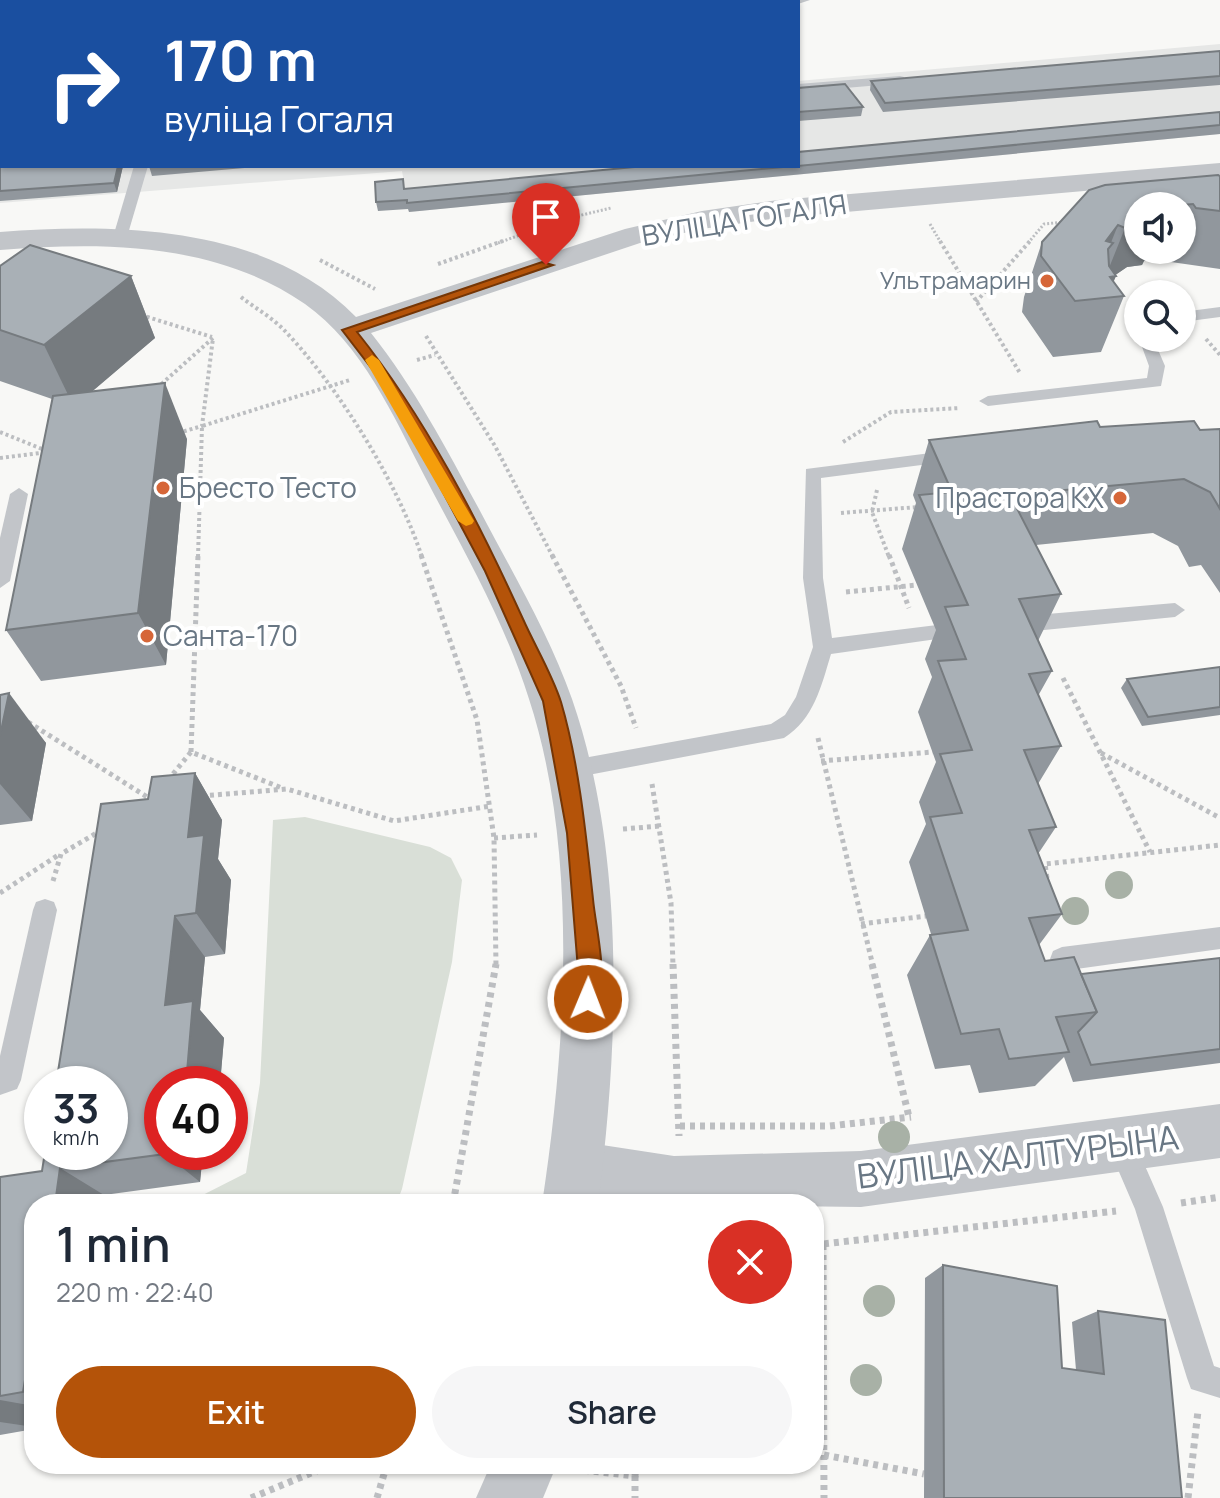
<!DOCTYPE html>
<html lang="en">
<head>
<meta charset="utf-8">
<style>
	body { margin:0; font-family:Manrope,sans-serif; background:#f6f6f7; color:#1f2937; height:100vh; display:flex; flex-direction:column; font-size:30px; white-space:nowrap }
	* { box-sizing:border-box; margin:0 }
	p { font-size:26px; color:#747a83 }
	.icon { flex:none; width:44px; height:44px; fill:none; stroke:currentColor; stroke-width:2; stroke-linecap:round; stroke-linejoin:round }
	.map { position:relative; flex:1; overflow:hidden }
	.sheet { position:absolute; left:24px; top:1194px; width:800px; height:280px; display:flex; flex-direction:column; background:#fff; border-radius:32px; box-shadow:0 2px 6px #0004 }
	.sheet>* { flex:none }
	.hud { position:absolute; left:0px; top:0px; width:800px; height:168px; box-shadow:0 2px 6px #0004; background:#1a4fa0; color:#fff; overflow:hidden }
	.tools { position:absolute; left:1124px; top:192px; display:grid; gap:16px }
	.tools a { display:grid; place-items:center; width:72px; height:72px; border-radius:50%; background:#fff; box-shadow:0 2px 6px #0004; font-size:40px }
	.speed { position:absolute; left:24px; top:1066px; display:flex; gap:16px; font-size:40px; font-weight:700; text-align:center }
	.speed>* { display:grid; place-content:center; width:104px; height:104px; border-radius:50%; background:#fff; box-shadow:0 2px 6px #0004; line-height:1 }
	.speed small { font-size:20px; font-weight:400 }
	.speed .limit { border:12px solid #d22; background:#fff; color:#111 }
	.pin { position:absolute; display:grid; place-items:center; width:68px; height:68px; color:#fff; margin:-82px -34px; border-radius:50% 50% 50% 0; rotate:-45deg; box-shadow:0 0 8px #0007 }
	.pin .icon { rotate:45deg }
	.me { position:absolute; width:88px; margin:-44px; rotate:1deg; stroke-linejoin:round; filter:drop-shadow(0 0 6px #0008) }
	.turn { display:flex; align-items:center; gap:28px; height:168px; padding:0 32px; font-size:36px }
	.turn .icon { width:104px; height:104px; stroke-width:2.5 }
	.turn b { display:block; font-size:56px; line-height:68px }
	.round { display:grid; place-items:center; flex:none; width:84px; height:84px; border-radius:42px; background:#f6f6f7 }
	.summary { display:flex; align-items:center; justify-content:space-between; height:136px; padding:0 32px }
	h1 { font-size:48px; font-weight:600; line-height:60px }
	.primary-button { display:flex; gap:16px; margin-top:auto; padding:16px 32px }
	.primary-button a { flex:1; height:92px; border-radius:48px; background:#b45309; color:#fff; font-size:32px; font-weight:600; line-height:92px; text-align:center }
	.primary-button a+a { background:#f6f6f7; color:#1f2937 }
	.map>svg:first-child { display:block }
</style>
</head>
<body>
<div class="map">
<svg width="1220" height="1498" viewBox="0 0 1220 1498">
	<rect width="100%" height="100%" fill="#f8f8f6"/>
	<path fill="#e6e7e6" d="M0,6L2,166H798V81L1220,44V134L409,212L402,171L0,203Z"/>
	<path fill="#d9dfd7" d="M305,817L430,847L451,858L462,880L452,962L402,1189L396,1204H185L246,1173L260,1083L273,820Z"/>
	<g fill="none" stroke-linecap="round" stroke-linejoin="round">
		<g stroke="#bcbec1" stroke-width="3" stroke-dasharray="2 2" stroke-linecap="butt">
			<path d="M930,224L941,243"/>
			<path d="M498,243L561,220L611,208"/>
			<path d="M1028,243L1044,224L1065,222"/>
		</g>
		<g stroke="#bcbec1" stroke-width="4" stroke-dasharray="3 3" stroke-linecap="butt">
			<path d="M940,241L1020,373"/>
			<path d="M320,260L375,289"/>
			<path d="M438,264L503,241"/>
			<path d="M241,297C255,308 273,318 285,331C340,389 397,482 422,557"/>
			<path d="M976,302L1030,241"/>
			<path d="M141,315L212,337"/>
			<path d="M426,336L495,446L553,557"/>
			<path d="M1206,339L1220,355"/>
			<path d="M417,360L435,355"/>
			<path d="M157,388L213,338"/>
			<path d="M0,432L47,451"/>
			<path d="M178,433L202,426L213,338"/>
			<path d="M843,442L891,412L960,408"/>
			<path d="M0,458L48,452"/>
			<path d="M877,490L872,512L889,557"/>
			<path d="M841,513L918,507"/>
			<path d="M198,557L202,426L350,380"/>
		</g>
		<g stroke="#bcbec1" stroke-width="5" stroke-dasharray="4 4" stroke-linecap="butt">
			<path d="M421,555L477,720L494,838L496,966"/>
			<path d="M552,555L621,686L636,728"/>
			<path d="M889,555L909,608"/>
			<path d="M846,592L917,585"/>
			<path d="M1063,678L1150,852"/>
			<path d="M28,722L152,800"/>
			<path d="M818,738L873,966"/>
			<path d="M191,752L198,555"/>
			<path d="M1101,753L1220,818"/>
			<path d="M821,761L933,752"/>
			<path d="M168,780L191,752L282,788"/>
			<path d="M652,784L671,903L673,966"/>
			<path d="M202,796L287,789L394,821L491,806"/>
			<path d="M623,829L660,826"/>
			<path d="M494,838L537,835"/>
			<path d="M1047,878L1045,864L1220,845"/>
			<path d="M53,881L61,854L100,831"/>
			<path d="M0,893L60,854"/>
			<path d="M861,924L926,916"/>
		</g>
		<g stroke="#bcbec1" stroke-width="7" stroke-dasharray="5 5" stroke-linecap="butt">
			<path d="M673,964L679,1136"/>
			<path d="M872,964L909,1117"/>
			<path d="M680,1126H830L911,1117"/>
			<path d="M1181,1203L1220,1197"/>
			<path d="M453,1204L496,964"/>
			<path d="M814,1245L1116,1211"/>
			<path d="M823,1245L824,1498"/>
			<path d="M824,1455L924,1474"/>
			<path d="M574,1469L635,1476L636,1464"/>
			<path d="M635,1476V1498"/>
			<path d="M251,1498L333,1464"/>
			<path d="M377,1498L387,1464"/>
			<path d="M1188,1498L1198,1411"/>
		</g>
		<g fill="#c2c5c9" fill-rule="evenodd">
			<path d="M765,0H810L798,4Z"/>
			<path d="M900,76L904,77V83L798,92V84Z"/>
			<path d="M2,105V113L0,114V106Z"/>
			<path d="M134,166H148L127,237L120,241L113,237Z"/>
			<path d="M1220,307V317L1182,322V312Z"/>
			<path d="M1138,336L1153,338L1165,366L1161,386L988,406L979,401L988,396L1147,378L1149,366Z"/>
			<path d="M954,450L963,456L960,460L821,478L823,578L832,638L937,625L944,628L947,633L944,638L831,654C821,687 814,719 784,738L567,779L559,777L556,770L559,763L567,761L771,724L785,715L796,697L813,647L803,578L806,469Z"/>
			<path d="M19,488L28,494L10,581L0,588V538L10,494Z"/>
			<path d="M1175,603L1185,610L1175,617L1024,632L1014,624L1024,616Z"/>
			<path d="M45,899L54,902L57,910L21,1080L17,1089L0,1095V1056L33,910L36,902Z"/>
			<path d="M1220,927V949L1062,971L1053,967L1050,959L1053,951L1062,947Z"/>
			<path d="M1121,1130L1131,1134L1163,1207L1214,1366L1220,1368V1398L1191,1389L1187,1378L1135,1209L1107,1144L1111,1134Z"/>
		</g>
		<path fill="#c2c5c9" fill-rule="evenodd" d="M1220,1104V1158L861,1207L621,1204L576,1197L556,1189L548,1169L556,1149L576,1141L674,1156L861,1151Z"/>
		<g fill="#c2c5c9" fill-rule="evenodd">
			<path d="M1220,163V179L778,218L702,229L643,242L371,333C414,387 446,448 479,509C511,570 549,634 572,699C626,855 619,1043 598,1204H542C566,1047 579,852 529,699C505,622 462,548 425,477C394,417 362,344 305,304C215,242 104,242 0,250V232C118,223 267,225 356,317L625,229L702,211L778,200Z"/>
			<path d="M491,1464H557L543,1498H476Z"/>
		</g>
	</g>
	<g fill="#a8b1a6">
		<circle cx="1119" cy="885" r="14"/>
		<circle cx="1075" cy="911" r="14"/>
		<circle cx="894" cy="1137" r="16"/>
		<circle cx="879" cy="1301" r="16"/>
		<circle cx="866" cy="1380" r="16"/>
	</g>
	<g fill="#91979d" fill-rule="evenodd">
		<path d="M522,0H547L523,2Z"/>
		<path d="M1220,51V85L883,112L870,90L871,81Z"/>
		<path d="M798,88L863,107L861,116L798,121Z"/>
		<path d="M1220,112V134L409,212L408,209L378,211L376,202L405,189Z"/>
		<path d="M0,162L2,166H123L117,192L0,201Z"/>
		<path d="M149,166H267L152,176Z"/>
		<path d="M1218,175L1220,176V269L1171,262L1168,259L1144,261L1142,265L1127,267L1115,275L1113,281L1124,296L1101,352L1053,357L1022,312L1024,297L1042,242L1089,190L1105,185ZM1138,206H1182V250H1138Z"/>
		<path d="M0,266L131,276L155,338L92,391L187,439L166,665L41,681L6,630L52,399L0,381Z"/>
		<path d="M1100,427L1200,430L1220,429V593L1201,565L1189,567L1178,546L1153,533L1036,545L1061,594L1038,641L1052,671L1038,696L1061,746L1038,784L1056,827L1038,854L1062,914L1039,945L1045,961L1081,974L1220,958V1063L1073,1082L1064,1057L1035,1086L979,1093L970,1065L935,1069L907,975L930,935L931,934L909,862L926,824L919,802L936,762L918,712L932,677L925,659L936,630L902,549L916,503L913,495L929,440Z"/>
		<path d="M1220,667V715L1142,726L1121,688L1127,679Z"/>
		<path d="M0,695L46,743L32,821L0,825Z"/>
		<path d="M195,773L222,820L218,859L231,880L225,954L205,957L200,1010L224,1038L220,1084H162V1152H203L200,1182L104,1195L103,1204H34V1429L0,1435V1177L42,1171L148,799Z"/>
		<path d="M943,1265L1062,1368L1076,1370L1072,1322L1098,1311L1182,1498H924L925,1278Z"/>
	</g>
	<g fill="#767b7f">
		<path d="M2,15V33L0,38V20Z"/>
		<path d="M118,166H123L117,192L114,183Z"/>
		<path d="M1138,220V250H1149L1142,265L1127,267L1114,276H1116L1107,298L1103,283L1125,228Z"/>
		<path d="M1118,225L1096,280L1106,241Z"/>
		<path d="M131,276L155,338L74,407L44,345Z"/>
		<path d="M165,383L187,439L166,665L138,613Z"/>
		<path d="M9,693L46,743L32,821L0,784V736Z"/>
		<path d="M195,773L222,820L218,859L231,880L225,954L196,913L188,837Z"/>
		<path d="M175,916L205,957L200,1010L224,1038L220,1084H186L165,1005Z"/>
		<path d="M166,1152H203L200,1182L165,1154Z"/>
		<path d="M60,1168L104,1195L103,1204H55Z"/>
		<path d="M28,1362L34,1363V1394L23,1392Z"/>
		<path d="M0,1400L34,1406V1427L0,1422Z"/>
	</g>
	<g fill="#a9b0b6" stroke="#767b7f" stroke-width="2">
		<path d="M0,0H9L8,2H2V15L0,20Z"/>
		<path d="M1220,51V76L885,103L871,81Z"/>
		<path d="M2,65V93L0,94V66Z"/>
		<path d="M845,84L863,107L798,112V88Z"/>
		<rect x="0" y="112" width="2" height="11"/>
		<path d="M1220,112V125L798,166V152Z"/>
		<path d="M2,135V147H0V136Z"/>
		<path d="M0,162H2V166H118L114,183L0,191Z"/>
		<path d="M645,166H794L407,203V200L376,202L375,182L403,179L404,189Z"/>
		<path d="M1218,175L1220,176V211L1196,208L1193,204L1169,206H1138V220L1125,228L1118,225L1106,241L1113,243L1108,249L1109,266L1116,276L1110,277L1124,296L1075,301L1041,256L1042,242L1089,190L1105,185Z"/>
		<path d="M30,245L131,276L44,345L0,330V266Z"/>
		<path d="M165,383L138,613L6,630L53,396Z"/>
		<path d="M1097,421L1100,427L1194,421L1200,430L1220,429V509L1210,492L1184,479L1010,495L1061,594L1019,599L1052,671L1029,674L1061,746L1024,750L1056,827L1029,830L1062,914L1029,918L1045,961L1074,957L1097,1012L1056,1017L1069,1052L1009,1059L999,1029L961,1034L930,935L968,930L930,817L962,813L940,754L972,750L938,661L966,659L945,607L968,605L919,495L952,492L929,440Z"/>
		<path d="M1220,667V707L1148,717L1127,679Z"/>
		<path d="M9,693L0,736V695Z"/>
		<path d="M195,773L188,837L204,835L196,913L175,916L165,1005L193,1001L186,1084H162V1152H166L165,1154L60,1168L55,1204H34V1360L28,1362L23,1392L0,1396V1177L42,1171L45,1152H110V1084H56L101,804L148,799L152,777Z"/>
		<path d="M1220,958V1049L1091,1065L1078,1032L1097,1012L1081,974Z"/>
		<path d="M943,1265L1057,1286L1062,1368L1104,1374L1098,1311L1165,1320L1182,1498H944Z"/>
	</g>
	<path fill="#b45309" stroke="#753606" stroke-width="2" d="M542,262L553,265L357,332C425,417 478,520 523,619C535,646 552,674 561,702C579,763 586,835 593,899C596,931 609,976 596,1007L588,1009L581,1007L567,833L543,701L485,571L422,453L375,373L342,330Z"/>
	<path fill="#f59e0b" d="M372,355L379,360L474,521L472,524L466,526L458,521L365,360Z"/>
	<g fill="#d66638" stroke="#fff" stroke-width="3">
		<circle cx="1047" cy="281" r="8"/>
		<circle cx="163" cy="488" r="8"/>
		<circle cx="1120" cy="498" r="8"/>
		<circle cx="147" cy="636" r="8"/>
	</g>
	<g text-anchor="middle" stroke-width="8" stroke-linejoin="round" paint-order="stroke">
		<g font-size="24" fill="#697784" stroke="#fff" text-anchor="end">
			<text x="1031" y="289">Ультрамарин</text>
		</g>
		<g font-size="28" fill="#697784" stroke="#fff">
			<text transform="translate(744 220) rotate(-9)" y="10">ВУЛІЦА ГОГАЛЯ</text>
		</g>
		<g font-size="28" fill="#697784" stroke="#fff" text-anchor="start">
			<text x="179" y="498">Бресто Тесто</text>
			<text x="1104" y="508" text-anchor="end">Прастора КХ</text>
			<text x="163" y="646">Санта-170</text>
		</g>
		<g font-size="34" fill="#697784" stroke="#fff">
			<text transform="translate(1018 1157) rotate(-7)" y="12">ВУЛІЦА ХАЛТУРЫНА</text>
		</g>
	</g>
</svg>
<div class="tools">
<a><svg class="icon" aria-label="sound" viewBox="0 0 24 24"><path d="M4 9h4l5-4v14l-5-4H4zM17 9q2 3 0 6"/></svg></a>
<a><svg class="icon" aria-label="search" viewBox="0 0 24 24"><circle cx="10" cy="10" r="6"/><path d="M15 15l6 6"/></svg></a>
</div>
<div class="speed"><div>33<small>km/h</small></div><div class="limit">40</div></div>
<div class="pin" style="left:546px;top:265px;background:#d93025"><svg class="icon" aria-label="arrive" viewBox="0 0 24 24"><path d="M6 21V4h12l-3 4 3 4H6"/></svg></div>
<svg class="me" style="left:588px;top:999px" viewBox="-20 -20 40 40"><circle r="17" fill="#b45309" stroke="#fff" stroke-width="3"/><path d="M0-11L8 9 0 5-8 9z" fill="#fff"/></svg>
<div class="hud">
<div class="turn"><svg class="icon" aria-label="right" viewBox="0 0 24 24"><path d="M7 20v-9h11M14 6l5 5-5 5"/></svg><div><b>170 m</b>вуліца Гогаля</div></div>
</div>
<section class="sheet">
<div class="summary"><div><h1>1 min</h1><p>220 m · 22:40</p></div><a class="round" style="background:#d93025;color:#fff"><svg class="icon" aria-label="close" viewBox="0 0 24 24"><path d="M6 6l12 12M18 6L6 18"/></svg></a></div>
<div class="primary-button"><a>Exit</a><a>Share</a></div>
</section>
</div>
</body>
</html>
